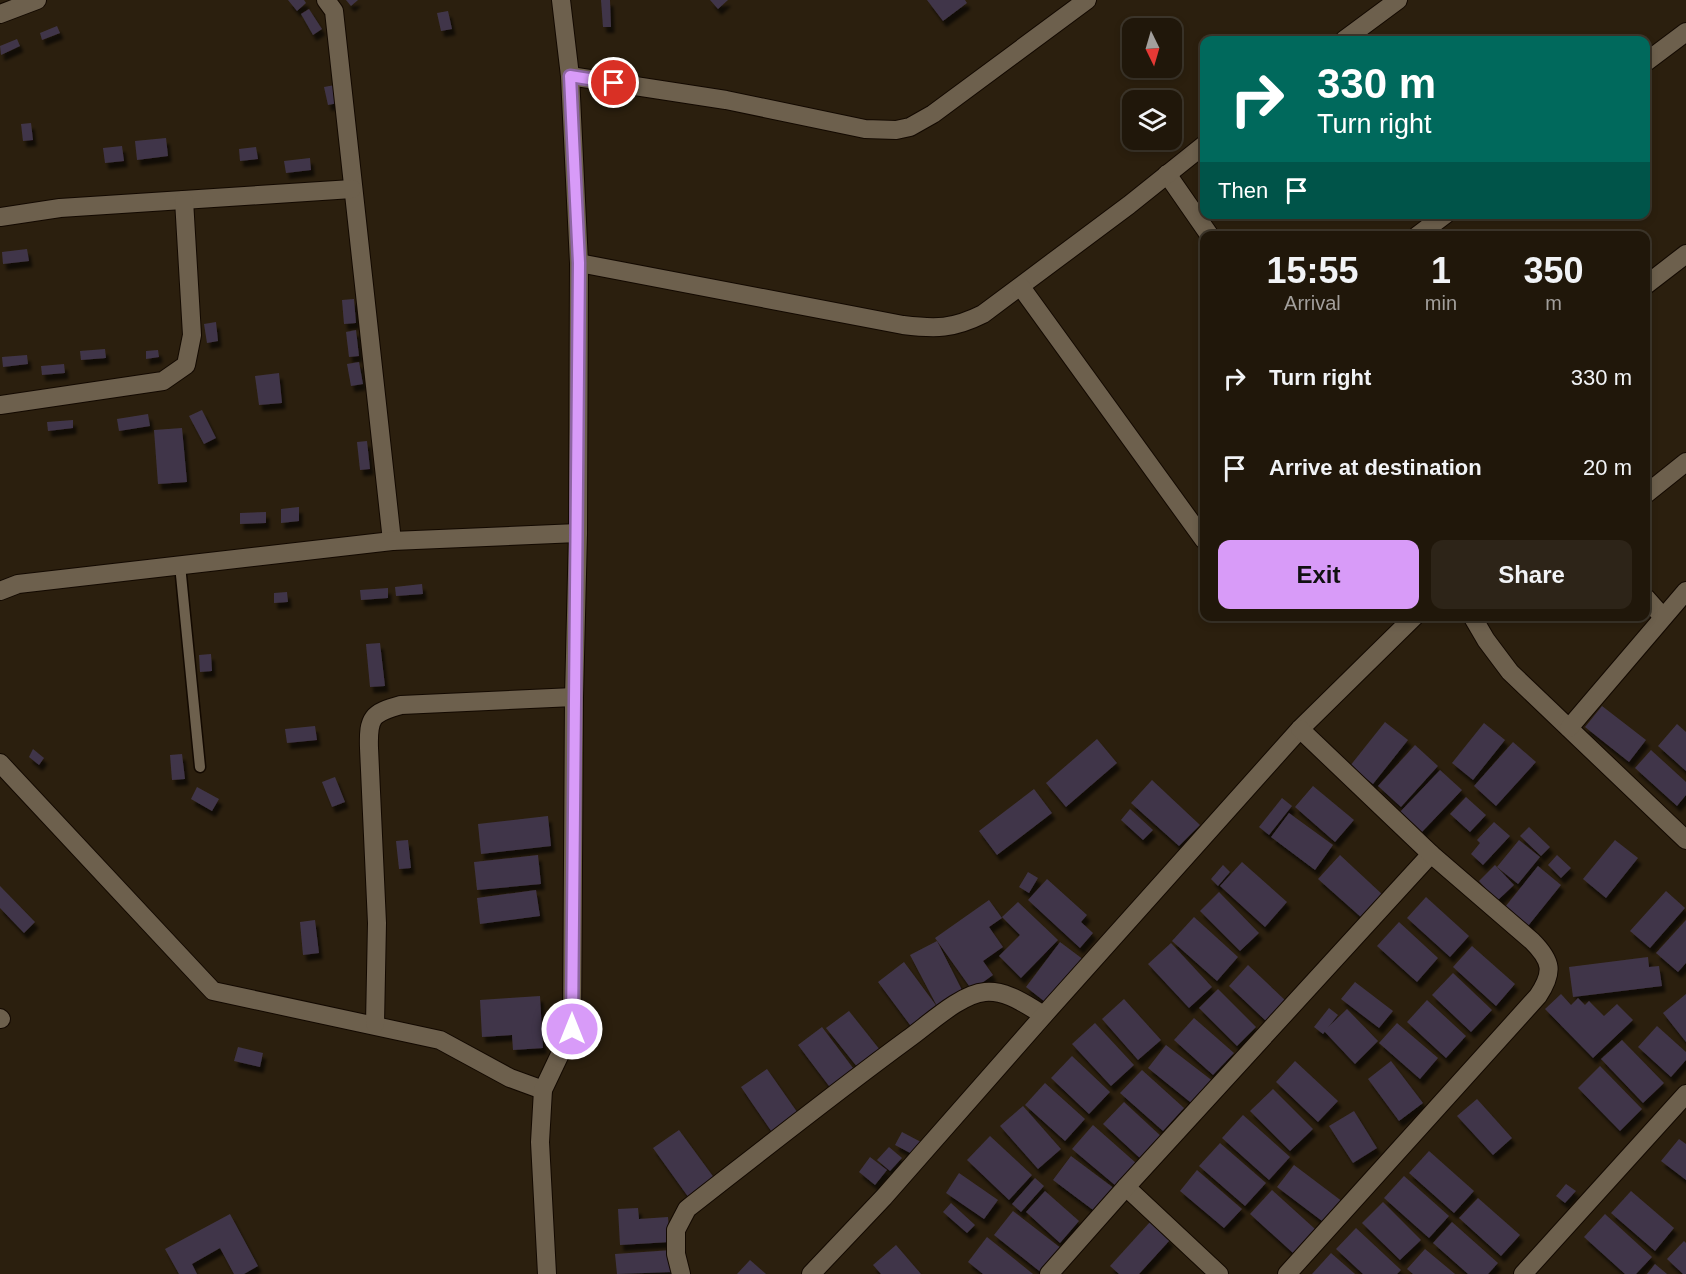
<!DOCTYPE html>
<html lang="en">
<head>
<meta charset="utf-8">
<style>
	body { margin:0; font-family:Arial,sans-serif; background:#2d2418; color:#f1f3f6; height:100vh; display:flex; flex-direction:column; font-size:22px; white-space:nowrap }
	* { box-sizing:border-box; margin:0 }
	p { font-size:20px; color:#a29f9c }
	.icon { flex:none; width:33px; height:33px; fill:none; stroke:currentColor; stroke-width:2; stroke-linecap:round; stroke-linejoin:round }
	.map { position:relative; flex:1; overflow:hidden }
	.sheet { position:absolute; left:1200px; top:231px; width:450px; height:390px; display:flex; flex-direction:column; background:#20170a; border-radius:12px; box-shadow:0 3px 9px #0003,0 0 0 2px #3d362b }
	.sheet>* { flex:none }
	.banner { position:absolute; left:1200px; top:36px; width:450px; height:183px; border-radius:12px; box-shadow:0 3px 9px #0003,0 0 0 2px #3d362b; background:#00695c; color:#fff; overflow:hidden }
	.needle { width:39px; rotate:175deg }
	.fabs { position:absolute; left:1122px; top:18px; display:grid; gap:12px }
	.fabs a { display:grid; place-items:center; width:60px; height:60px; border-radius:12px; background:#20170a; box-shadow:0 3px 9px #0003,0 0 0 2px #3d362b; font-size:30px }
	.pin { position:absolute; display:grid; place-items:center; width:51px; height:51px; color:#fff; margin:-26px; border:3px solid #fff; border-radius:50%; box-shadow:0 2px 6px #0007 }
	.me { position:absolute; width:66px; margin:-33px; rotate:0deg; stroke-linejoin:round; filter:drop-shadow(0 0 4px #0008) }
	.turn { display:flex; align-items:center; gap:21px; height:126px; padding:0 18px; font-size:27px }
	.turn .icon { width:78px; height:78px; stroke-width:2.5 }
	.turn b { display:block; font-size:42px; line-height:51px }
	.then { display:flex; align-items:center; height:57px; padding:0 18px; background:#0003; gap:12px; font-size:22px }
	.eta { display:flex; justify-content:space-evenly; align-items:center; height:102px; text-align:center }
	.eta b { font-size:36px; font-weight:600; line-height:42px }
	.primary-button { display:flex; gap:12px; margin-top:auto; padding:12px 18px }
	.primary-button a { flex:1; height:69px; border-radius:12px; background:#d89bf8; color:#111; font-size:24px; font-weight:600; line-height:69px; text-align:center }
	.primary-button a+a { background:#2d2418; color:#f1f3f6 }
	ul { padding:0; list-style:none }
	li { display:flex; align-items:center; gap:18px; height:90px; padding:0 18px }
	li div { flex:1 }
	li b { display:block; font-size:22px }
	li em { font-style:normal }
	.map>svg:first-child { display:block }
</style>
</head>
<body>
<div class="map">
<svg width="1686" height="1274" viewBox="0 0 1686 1274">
	<defs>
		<filter id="shadow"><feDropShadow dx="3.5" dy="6" stdDeviation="1.5" flood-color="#0009"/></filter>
	</defs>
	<rect width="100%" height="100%" fill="#2b1f0e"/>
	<g fill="#413648" filter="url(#shadow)">
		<path d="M288,0H304L306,3L297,11Z"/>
		<path d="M346,0H358L351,6Z"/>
		<path d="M601,0H610L611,27H603Z"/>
		<path d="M710,0H728L718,9Z"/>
		<path d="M927,0H965L967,3L943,21Z"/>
		<path d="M309,9L322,29L313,35L301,14Z"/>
		<path d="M448,11L452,29L441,31L437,13Z"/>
		<path d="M57,26L60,33L42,40L40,33Z"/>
		<path d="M17,39L20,46L1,55L0,46Z"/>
		<path d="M335,85L338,103L328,105L324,87Z"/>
		<path d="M31,123L33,140L23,141L21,124Z"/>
		<path d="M166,138L168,156L137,160L135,141Z"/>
		<path d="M122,146L124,161L105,163L103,148Z"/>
		<path d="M256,147L258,159L240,161L239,149Z"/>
		<path d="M310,158L311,170L286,173L284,161Z"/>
		<path d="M27,249L29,261L3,264L2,252Z"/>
		<path d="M354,299L356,323L344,324L342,300Z"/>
		<path d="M216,322L218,341L207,343L204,324Z"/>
		<path d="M356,330L359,356L349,357L346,332Z"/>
		<path d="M105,349L106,358L81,360L80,351Z"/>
		<path d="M158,350L159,357L146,359V351Z"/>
		<path d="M27,355L28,364L3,367L2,357Z"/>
		<path d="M359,362L363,384L351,386L347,364Z"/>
		<path d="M64,364L65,373L42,375L41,366Z"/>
		<path d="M279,373L282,403L259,405L255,376Z"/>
		<path d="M202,410L216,438L204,444L189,416Z"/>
		<path d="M148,414L150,426L119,431L117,419Z"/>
		<path d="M73,420V428L48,431L47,422Z"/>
		<path d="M182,428L187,482L158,484L154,430Z"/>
		<path d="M367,441L370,469L360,470L357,442Z"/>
		<path d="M299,507V521L281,523V509Z"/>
		<path d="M266,512V523L240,524V513Z"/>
		<path d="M422,584L423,594L396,596L395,587Z"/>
		<path d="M388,588V598L361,600L360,590Z"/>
		<path d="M287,592L288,602L274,603V593Z"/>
		<path d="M380,643L385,686L370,687L366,644Z"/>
		<path d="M211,654L212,671L200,672L199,655Z"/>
		<path d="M1602,706L1646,740L1629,762L1585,727Z"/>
		<path d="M1385,722L1408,740L1373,784L1350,766Z"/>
		<path d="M1484,723L1505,740L1473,780L1452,763Z"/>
		<path d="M1677,724L1686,732V771L1658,746Z"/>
		<path d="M315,726L317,740L287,743L285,729Z"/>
		<path d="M1097,739L1117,763L1066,807L1046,783Z"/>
		<path d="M1513,742L1536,762L1496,806L1474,786Z"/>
		<path d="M1415,745L1438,766L1401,807L1378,786Z"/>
		<path d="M33,749L44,758L39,765L29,757Z"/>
		<path d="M1651,750L1686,782V795L1677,806L1635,768Z"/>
		<path d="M182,754L185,779L172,780L170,755Z"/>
		<path d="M1440,770L1462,790L1421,833L1399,813Z"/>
		<path d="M335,777L345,802L332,807L322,782Z"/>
		<path d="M1152,780L1200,825L1179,846L1131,803Z"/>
		<path d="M1313,786L1354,820L1335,842L1295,807Z"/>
		<path d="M197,787L219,799L212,811L191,799Z"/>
		<path d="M1034,789L1052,813L997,855L979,831Z"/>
		<path d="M1466,797L1486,815L1470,832L1450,814Z"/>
		<path d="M1282,798L1292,806L1269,835L1259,827Z"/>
		<path d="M1130,809L1153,830L1143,840L1121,820Z"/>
		<path d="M1289,813L1333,845L1315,870L1271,837Z"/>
		<path d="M548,816L551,846L481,854L478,824Z"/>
		<path d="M1494,822L1510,836L1483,865L1471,854L1480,843L1477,840Z"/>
		<path d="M1529,827L1550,847L1541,856L1520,836Z"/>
		<path d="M408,840L411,868L399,869L396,841Z"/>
		<path d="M1519,840L1540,857L1518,884L1497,867Z"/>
		<path d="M1615,840L1638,858L1606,898L1583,879Z"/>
		<path d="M538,855L541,884L477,890L474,862Z"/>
		<path d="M1340,855L1384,896L1363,919L1318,879Z"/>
		<path d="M1557,855L1571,868L1561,878L1548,865Z"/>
		<path d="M1242,862L1287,902L1265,927L1220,886Z"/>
		<path d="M1223,865L1230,872L1218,886L1211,879Z"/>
		<path d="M1495,865L1514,885L1497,901L1479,881Z"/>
		<path d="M1538,866L1561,885L1528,926L1505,907Z"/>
		<path d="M1028,872L1038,878L1029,893L1019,887Z"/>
		<path d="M1047,879L1087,915L1081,922L1093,933L1080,948L1028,900Z"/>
		<path d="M0,886L35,922L24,933L0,908Z"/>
		<path d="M536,890L540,916L480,924L477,898Z"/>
		<path d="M1666,891L1685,908L1650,948L1630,931Z"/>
		<path d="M1219,892L1259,933L1240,951L1200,911Z"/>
		<path d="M1426,897L1469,936L1450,957L1407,918Z"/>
		<path d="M989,900L1002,918L989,927L1003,947L983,961L993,975L972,990L935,938Z"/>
		<path d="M1018,902L1058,940L1021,978L999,956L1020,935L1002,917Z"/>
		<path d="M1194,917L1238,957L1217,981L1172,941Z"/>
		<path d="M315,920L319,953L303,955L300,922Z"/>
		<path d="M1686,920V963L1678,972L1656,953Z"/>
		<path d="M1399,922L1438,958L1417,982L1377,946Z"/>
		<path d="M937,941L965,996L916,1033L878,982L904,962L938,1008L910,955Z"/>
		<path d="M1060,942L1084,960L1049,1005L1026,987Z"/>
		<path d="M1171,943L1212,987L1189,1008L1148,964Z"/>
		<path d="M1472,946L1515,984L1496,1006L1453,967Z"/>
		<path d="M1648,957L1649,967L1659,966L1662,986L1573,997L1569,967Z"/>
		<path d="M1248,965L1287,1002L1267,1022L1229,986Z"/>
		<path d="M1453,973L1492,1010L1471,1032L1432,995Z"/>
		<path d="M1355,982L1393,1011L1379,1028L1341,999Z"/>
		<path d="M1218,989L1256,1027L1237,1046L1199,1008Z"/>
		<path d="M1561,994L1571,1005L1578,998L1585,1005L1589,1001L1604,1016L1617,1004L1633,1020L1593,1058L1545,1009Z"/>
		<path d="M1686,994V1042L1663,1013Z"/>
		<path d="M540,996L543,1048L513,1050L512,1035L482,1037L480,1000Z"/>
		<path d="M1124,999L1161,1040L1138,1060L1102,1019Z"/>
		<path d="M1427,1000L1466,1036L1446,1058L1407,1022Z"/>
		<path d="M1329,1008L1338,1015L1323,1034L1314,1027Z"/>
		<path d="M1347,1009L1378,1041L1355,1064L1324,1031Z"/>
		<path d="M849,1011L880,1050L858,1068L826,1028Z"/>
		<path d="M1194,1018L1234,1053L1213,1075L1174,1040Z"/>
		<path d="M1095,1023L1134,1065L1111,1086L1072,1044Z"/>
		<path d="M1397,1023L1438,1058L1420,1079L1379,1043Z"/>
		<path d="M1657,1026L1686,1052V1060L1671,1077L1638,1047Z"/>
		<path d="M822,1027L856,1072L832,1090L798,1045Z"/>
		<path d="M1622,1040L1664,1083L1643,1103L1601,1059Z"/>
		<path d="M1166,1045L1214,1082L1195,1106L1148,1068Z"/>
		<path d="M238,1047L263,1053L260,1067L234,1061Z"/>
		<path d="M1072,1056L1110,1092L1089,1114L1051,1078Z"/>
		<path d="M1295,1061L1338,1101L1318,1122L1276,1082Z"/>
		<path d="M1391,1061L1423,1103L1399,1121L1368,1079Z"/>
		<path d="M1600,1066L1642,1109L1620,1131L1578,1088Z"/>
		<path d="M767,1069L802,1119L776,1138L741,1087Z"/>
		<path d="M1142,1070L1184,1108L1163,1131L1120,1093Z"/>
		<path d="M1045,1083L1085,1119L1065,1141L1025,1105Z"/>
		<path d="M1273,1089L1313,1129L1290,1151L1250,1111Z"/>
		<path d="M1477,1099L1512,1138L1493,1155L1457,1116Z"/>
		<path d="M1124,1102L1164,1139L1143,1161L1103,1124Z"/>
		<path d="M1023,1106L1061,1149L1038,1169L1000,1126Z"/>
		<path d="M1354,1111L1377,1148L1353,1163L1329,1126Z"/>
		<path d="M1243,1115L1290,1157L1269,1180L1222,1138Z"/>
		<path d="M1093,1125L1136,1163L1116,1186L1072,1149Z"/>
		<path d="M679,1130L715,1179L689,1198L653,1148Z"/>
		<path d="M902,1132L921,1142L914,1155L895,1145Z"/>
		<path d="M990,1136L1032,1175L1009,1200L967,1160Z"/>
		<path d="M1679,1139L1686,1144V1180L1661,1161Z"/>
		<path d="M1220,1143L1266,1183L1245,1206L1199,1166Z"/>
		<path d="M889,1147L902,1158L890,1171L877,1160Z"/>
		<path d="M1429,1151L1474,1191L1454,1213L1409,1173Z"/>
		<path d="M1071,1156L1119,1192L1101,1216L1053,1180Z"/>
		<path d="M870,1157L887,1170L875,1185L859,1172Z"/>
		<path d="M1294,1165L1343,1202L1326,1224L1277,1187Z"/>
		<path d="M1197,1170L1242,1209L1224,1228L1180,1191Z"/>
		<path d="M959,1173L998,1200L984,1219L946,1193Z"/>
		<path d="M1404,1176L1449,1216L1429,1238L1384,1198Z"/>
		<path d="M1035,1178L1044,1186L1021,1212L1012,1204Z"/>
		<path d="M1566,1184L1576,1191L1565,1203L1556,1196Z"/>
		<path d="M1272,1190L1315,1229L1293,1253L1250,1214Z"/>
		<path d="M1045,1191L1079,1221L1060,1243L1026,1212Z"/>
		<path d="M1631,1191L1674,1228L1655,1251L1611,1213Z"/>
		<path d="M1478,1198L1520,1235L1501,1256L1459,1218Z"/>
		<path d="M1383,1202L1421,1240L1400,1260L1362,1223Z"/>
		<path d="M951,1203L975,1225L967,1233L943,1212Z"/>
		<path d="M638,1208L639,1219L668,1217L670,1242L620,1245L618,1209Z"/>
		<path d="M1013,1211L1062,1249L1043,1274L994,1235Z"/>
		<path d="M230,1214L258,1266L244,1274H234L220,1248L192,1264L197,1274H179L165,1249Z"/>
		<path d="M1605,1214L1652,1257L1636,1274H1625L1584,1237Z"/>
		<path d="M1150,1222L1170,1240L1139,1274H1119L1110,1266Z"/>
		<path d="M1452,1222L1498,1263L1488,1274H1468L1433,1243Z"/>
		<path d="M1356,1228L1401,1270L1397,1274H1363L1336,1249Z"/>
		<path d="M987,1237L1033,1274H983L968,1262Z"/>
		<path d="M1684,1241L1686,1243V1274H1683L1667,1259Z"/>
		<path d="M896,1245L921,1274H881L873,1265Z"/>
		<path d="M1425,1249L1455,1274H1413L1407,1269Z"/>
		<path d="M672,1250L673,1272L617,1274L615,1254Z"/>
		<path d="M1331,1253L1355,1274H1312Z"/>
		<path d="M750,1260L766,1274H737Z"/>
		<path d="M1655,1264L1667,1274H1647Z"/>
	</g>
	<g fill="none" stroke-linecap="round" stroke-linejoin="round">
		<g stroke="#130900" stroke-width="13">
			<path id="lane" d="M180,565L200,767"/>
		</g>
		<g stroke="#130900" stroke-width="20">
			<g id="street">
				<path d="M326,0L334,11L392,541"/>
				<path d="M0,14L37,0"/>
				<path d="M1344,40L1398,0"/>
				<path d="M1646,62L1686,32"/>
				<path d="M570,76L726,100L865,129L896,130L910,127L933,114L1087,0"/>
				<path d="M1167,174L1210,236"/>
				<path d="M0,217L60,208L352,189"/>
				<path d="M1417,236L1446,214"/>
				<path d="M579,263L903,325C936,329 953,329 983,314L1129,205L1204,145"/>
				<path d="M1646,285L1686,254"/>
				<path d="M1021,287L1204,540"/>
				<path d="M0,405L163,381L186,365L192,335L184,200"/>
				<path d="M1646,494L1686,462"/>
				<path d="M0,591L18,584L392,541L578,533"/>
				<path d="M1646,598L1663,617"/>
				<path d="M1472,616L1486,640L1510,672L1686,840"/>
				<path d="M1569,728L1686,591"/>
				<path d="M0,763L213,991L440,1040L510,1078L543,1090"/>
				<path d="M0,1018L1,1019"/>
				<path d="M375,1024L377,923L369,748C368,717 372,713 401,705L574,697"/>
				<path d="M1126,1187L1219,1274"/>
				<path d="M547,1274L540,1142L543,1090L572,1029L574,697L578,533L579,263L570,76L561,0"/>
				<path d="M681,1274L676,1254V1230L687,1209C760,1152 833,1094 908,1039C928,1025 960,994 985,992C1007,990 1026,1005 1044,1015"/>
				<path d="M811,1274L884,1197L1044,1015L1300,729L1415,616"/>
				<path d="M1049,1274L1126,1187L1431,854"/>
				<path d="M1287,1274L1538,996C1554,972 1552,961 1532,941L1431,854L1300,729"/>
				<path d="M1523,1274L1686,1094"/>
			</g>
		</g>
		<use href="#lane" stroke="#6d604d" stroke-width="10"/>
		<use href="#street" stroke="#6d604d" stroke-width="18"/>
	</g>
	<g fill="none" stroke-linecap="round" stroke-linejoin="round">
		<g stroke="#8c65a1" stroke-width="15">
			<path id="route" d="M572,1029L579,263L570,76L614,83"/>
		</g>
		<use href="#route" stroke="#d89bf8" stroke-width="10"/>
	</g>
</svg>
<div class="fabs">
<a><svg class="needle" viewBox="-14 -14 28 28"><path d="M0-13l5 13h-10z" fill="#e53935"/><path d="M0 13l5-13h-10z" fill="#a29f9c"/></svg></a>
<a><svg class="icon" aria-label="layers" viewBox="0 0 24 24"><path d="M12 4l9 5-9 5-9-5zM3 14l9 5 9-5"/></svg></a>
</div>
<div class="pin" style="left:614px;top:83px;background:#d93025"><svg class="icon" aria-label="arrive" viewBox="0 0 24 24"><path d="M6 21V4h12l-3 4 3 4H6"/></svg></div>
<svg class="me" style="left:572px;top:1029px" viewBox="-20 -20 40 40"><circle r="17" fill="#d89bf8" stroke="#fff" stroke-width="3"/><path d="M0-11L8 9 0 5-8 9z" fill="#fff"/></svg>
<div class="banner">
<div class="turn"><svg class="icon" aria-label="right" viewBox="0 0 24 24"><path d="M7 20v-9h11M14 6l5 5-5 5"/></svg><div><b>330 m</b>Turn right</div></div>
<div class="then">Then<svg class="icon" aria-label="arrive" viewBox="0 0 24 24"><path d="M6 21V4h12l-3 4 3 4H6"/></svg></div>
</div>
<section class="sheet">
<div class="eta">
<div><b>15:55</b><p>Arrival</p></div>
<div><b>1</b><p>min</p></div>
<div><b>350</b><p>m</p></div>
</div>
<ul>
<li><svg class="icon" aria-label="right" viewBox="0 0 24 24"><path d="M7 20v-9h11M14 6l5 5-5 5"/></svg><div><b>Turn right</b></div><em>330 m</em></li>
<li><svg class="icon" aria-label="arrive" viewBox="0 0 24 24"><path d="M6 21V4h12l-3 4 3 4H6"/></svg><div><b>Arrive at destination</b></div><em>20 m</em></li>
</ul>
<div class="primary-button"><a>Exit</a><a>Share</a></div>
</section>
</div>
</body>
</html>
